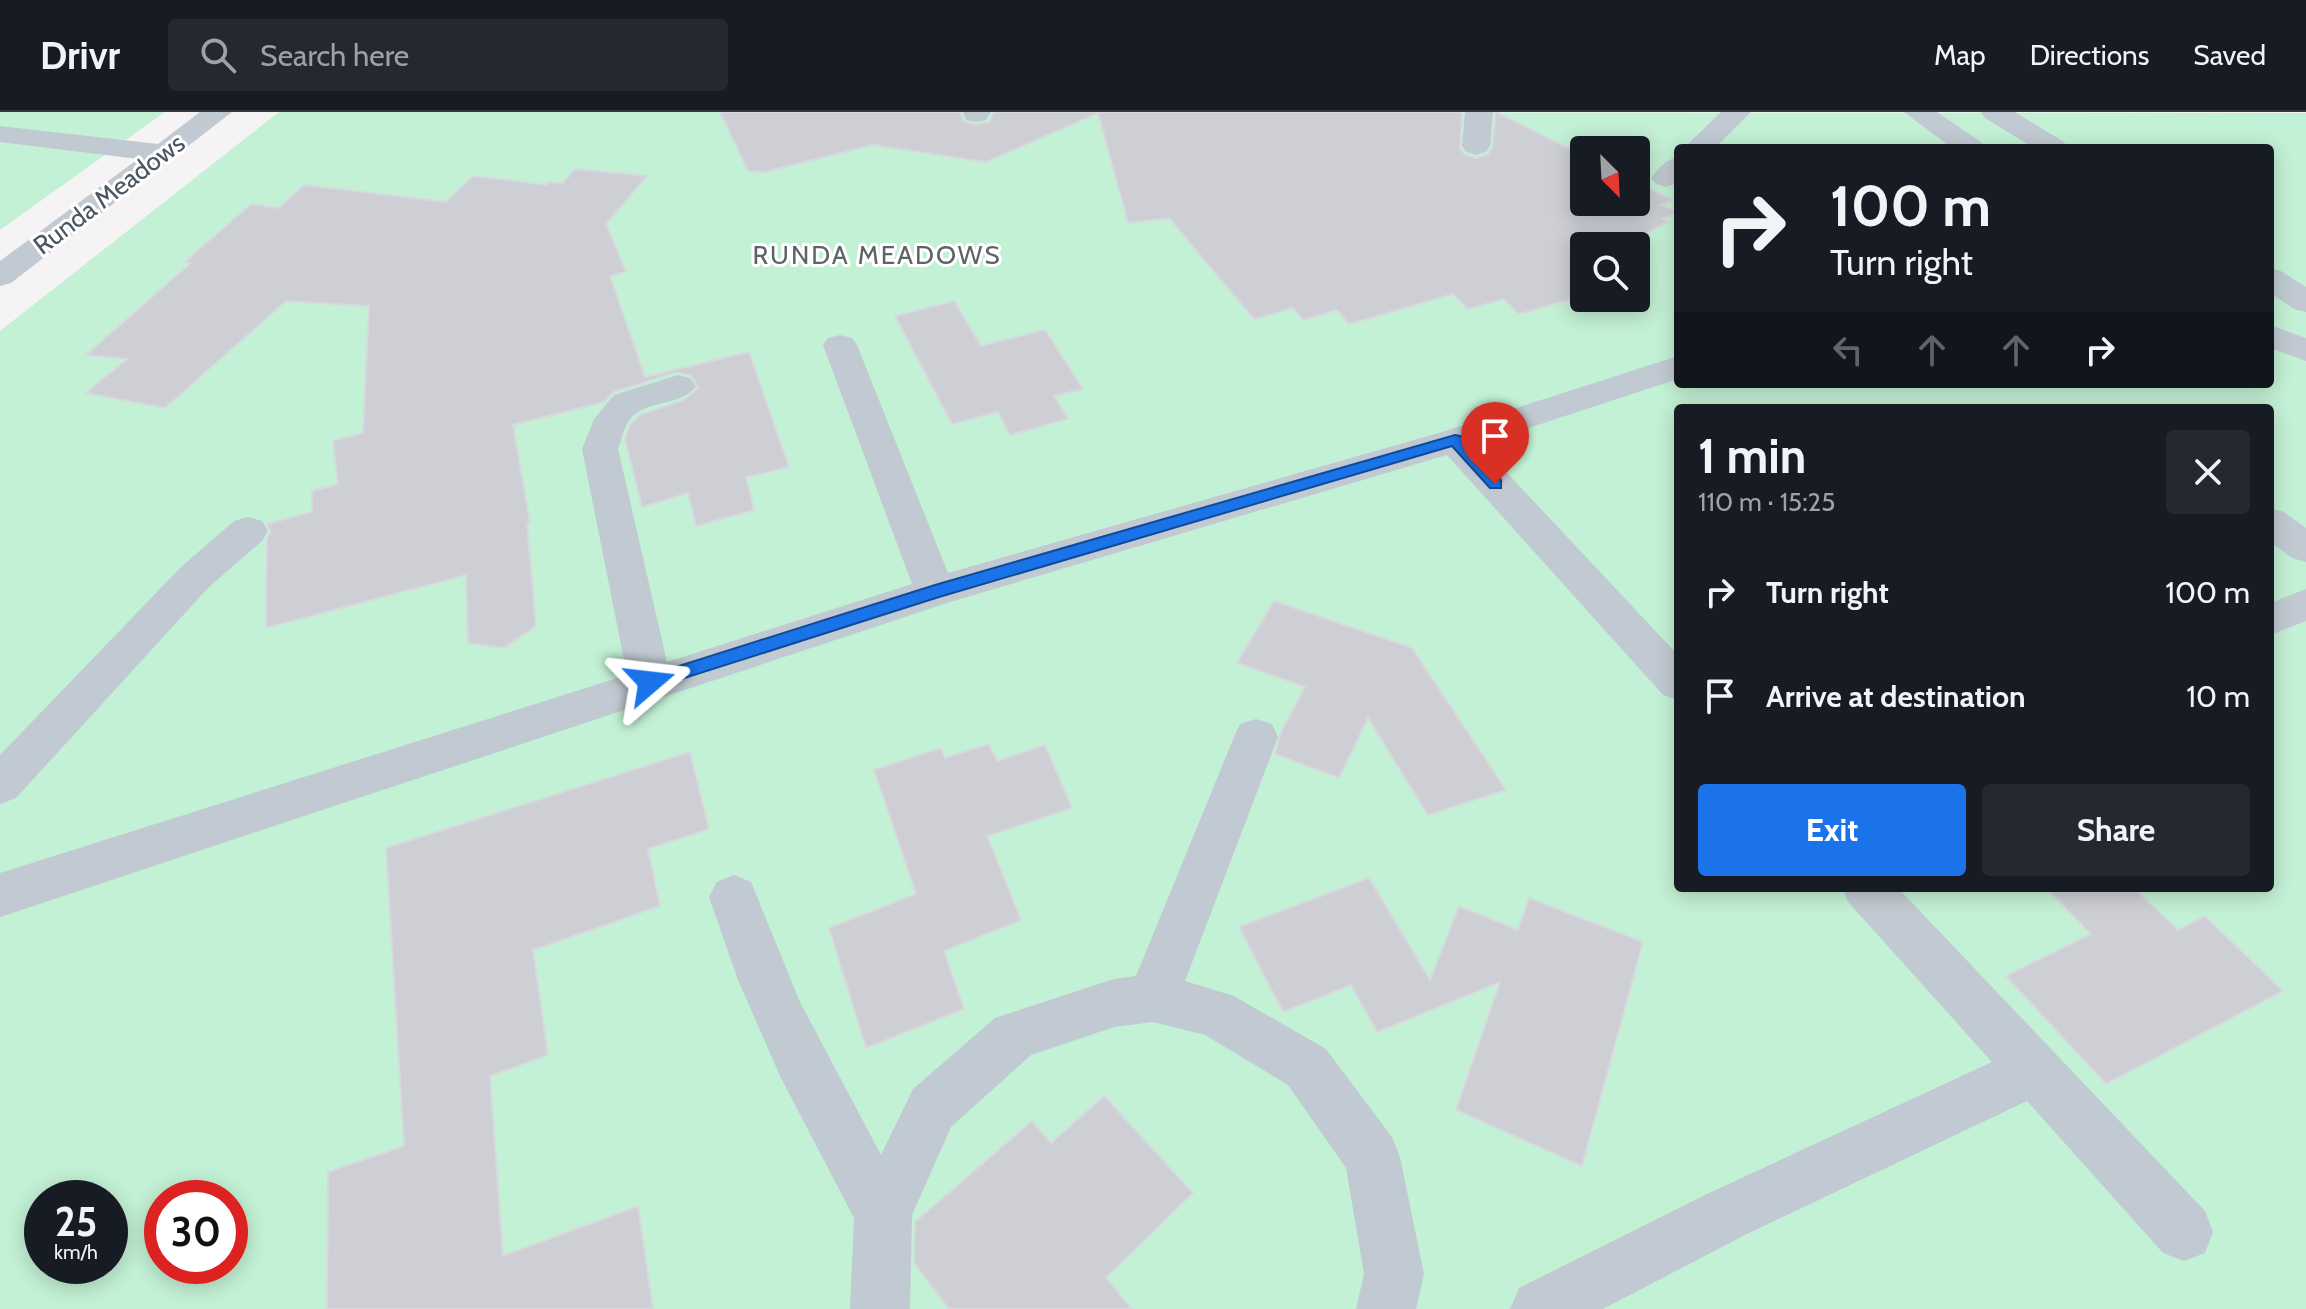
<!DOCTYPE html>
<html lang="en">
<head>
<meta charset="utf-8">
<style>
	body { margin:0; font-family:Cabin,sans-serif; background:#242831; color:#f1f3f6; height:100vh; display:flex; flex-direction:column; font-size:30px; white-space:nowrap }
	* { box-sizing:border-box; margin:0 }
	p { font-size:26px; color:#9ea1a6 }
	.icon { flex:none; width:44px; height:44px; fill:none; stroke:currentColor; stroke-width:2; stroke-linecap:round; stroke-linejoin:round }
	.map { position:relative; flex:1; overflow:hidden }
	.sheet { position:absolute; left:1674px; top:292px; width:600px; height:488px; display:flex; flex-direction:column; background:#171b24; border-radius:8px; box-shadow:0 4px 20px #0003 }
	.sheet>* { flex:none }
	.top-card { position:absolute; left:1674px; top:32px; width:600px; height:244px; border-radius:8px; box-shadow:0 4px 20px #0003; background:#171b24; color:#f1f3f6; overflow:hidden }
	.needle { width:52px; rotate:156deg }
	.controls { position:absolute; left:1570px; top:24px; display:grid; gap:16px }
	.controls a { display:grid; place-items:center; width:80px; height:80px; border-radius:8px; background:#171b24; box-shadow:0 4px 20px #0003; font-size:40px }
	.speed { position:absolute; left:24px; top:1068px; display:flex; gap:16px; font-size:40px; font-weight:700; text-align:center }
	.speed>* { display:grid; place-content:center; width:104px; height:104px; border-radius:50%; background:#171b24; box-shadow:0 4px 20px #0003; line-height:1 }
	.speed small { font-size:20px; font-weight:400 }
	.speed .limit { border:12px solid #d22; background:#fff; color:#111 }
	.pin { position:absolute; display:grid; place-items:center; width:68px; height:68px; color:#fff; margin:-82px -34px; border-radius:50% 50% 50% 0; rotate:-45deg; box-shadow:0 0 8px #0007 }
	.pin .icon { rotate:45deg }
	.me { position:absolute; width:88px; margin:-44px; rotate:73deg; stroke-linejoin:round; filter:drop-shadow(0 0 6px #0008) }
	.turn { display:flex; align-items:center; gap:28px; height:168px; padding:0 24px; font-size:36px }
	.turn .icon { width:104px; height:104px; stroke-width:2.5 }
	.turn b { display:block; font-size:56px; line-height:68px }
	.lanes { display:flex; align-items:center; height:76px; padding:0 24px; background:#0003; justify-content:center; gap:40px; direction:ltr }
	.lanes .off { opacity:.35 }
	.round { display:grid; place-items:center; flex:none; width:84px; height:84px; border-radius:8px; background:#242831 }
	.summary { display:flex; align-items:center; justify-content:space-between; height:136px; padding:0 24px }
	h1 { font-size:48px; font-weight:800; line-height:60px }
	.primary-button { display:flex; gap:16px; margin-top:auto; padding:16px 24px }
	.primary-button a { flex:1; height:92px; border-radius:8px; background:#1a73e8; color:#fff; font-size:32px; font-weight:800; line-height:92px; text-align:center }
	.primary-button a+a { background:#242831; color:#f1f3f6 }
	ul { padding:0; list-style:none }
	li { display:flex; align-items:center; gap:24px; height:104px; padding:0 24px }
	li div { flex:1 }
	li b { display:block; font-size:30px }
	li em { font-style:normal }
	header { display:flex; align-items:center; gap:48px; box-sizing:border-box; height:112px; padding:0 40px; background:#171b24; border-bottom:2px solid #363941 }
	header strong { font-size:38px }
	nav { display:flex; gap:44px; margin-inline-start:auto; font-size:28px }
	.search { width:560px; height:72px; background:#242831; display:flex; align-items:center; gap:20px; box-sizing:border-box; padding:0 28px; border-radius:8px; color:#9ea1a6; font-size:30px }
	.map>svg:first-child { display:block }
</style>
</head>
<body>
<header>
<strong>Drivr</strong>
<div class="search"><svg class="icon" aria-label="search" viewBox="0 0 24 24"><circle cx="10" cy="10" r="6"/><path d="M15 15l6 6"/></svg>Search here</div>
<nav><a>Map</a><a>Directions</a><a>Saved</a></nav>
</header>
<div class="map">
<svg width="2306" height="1197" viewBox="0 0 2306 1197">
	<rect width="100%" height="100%" fill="#f5f3f3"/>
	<g fill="#c3f1d5" fill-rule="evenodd">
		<path d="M0,0H165L0,118Z"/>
		<path d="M279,0L2306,1V1197H0V219ZM1678,36H2270V272H1678ZM1584,38H1636V90H1584ZM1584,134H1636V186H1584ZM1678,296H2270V776H1678ZM42,1086H110V1154H42ZM162,1086H230V1154H162Z"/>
	</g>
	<g fill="#cdcfd5" stroke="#d7d9de" stroke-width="2">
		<path d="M720,0H960L963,9L975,13L989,10L994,0H1462L1460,36L1465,43L1475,46L1487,43L1492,36L1496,0L1584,44V90H1636V70L1672,88L1662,93L1676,100L1663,107L1668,110L1623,134H1584V184L1519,202L1504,187L1468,197L1453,182L1349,212L1337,198L1303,208L1293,196L1254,207L1169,106L1128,111L1098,1L986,50L873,33L765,60L748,59Z"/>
		<path d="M575,57L647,64L606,112L626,160L610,164L645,265L749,240L789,355L746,365L754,398L696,414L688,381L642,395L625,326L631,311L640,303L684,288L698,276L692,264L677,260L613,280L604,290L513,313L530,410L527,411L536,514L504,536L468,531L466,463L266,516L267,426L271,421L267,412L312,400V379L338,372L333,329L363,321L369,194L286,189L165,296L86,281L127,247L86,243L191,151L185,150L251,92L279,96L304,73L446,90L473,64L546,73L548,70L563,71Z"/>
		<path d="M954,189L981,234L1045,218L1083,277L1054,284L1068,307L1010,323L998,300L952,312L895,204Z"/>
		<path d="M1274,489L1412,536L1506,678L1428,703L1368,606L1339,666L1275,642L1280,622L1305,575L1237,551Z"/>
		<path d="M989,632L997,649L1045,633L1072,696L987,724L1021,808L944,839L964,897L866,936L829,816L916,782L874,658L941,636L945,646Z"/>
		<path d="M690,640L709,717L648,737L660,794L533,838L548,943L490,964L503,1144L638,1094L653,1197H327L328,1060L404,1034L386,736Z"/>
		<path d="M1369,766L1430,868L1459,794L1518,818L1529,786L1643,830L1582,1054L1456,998L1500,870L1377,920L1351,873L1283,900L1239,815Z"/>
		<path d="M2046,776H2134L2178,818L2205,804L2283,879L2106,972L2006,864L2091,822Z"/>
		<path d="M1104,984L1193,1081L1106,1166L1132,1197H949L914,1151L915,1110L1032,1009L1051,1031Z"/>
	</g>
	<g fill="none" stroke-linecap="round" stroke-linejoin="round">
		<g fill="#c1cad2" fill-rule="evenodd">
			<path d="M200,0H232L11,171L0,174V149L138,47L0,30V14L158,32Z"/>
			<path d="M963,0H991L986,8L976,10L966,8Z"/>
			<path d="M1465,0H1493L1490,34L1486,40L1476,43L1466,40L1462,34Z"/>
			<path d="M1721,0H1751L1715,36H1684Z"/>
			<path d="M1904,0H1937L1981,30L1985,36H1952Z"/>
			<path d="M1981,0H2015L2064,30L2068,36H2034L1985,6Z"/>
			<path d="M1678,45V71L1666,75L1656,72L1651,66C1659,55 1666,48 1678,45Z"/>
			<path d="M2270,156L2281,159L2306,175V200L2294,197L2270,181Z"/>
			<path d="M2270,213L2306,226V249L2270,236Z"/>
			<path d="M840,223L852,226L857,233L948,461L1442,320L1678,244V267L1480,332L1678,543V588L1663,583L1447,343L947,491L0,805V761L627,563L582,337L594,307L614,283L678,263L690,266L696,274C683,294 648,287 631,306C624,314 622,327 618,337L667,550L912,472L823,233L828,226Z"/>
			<path d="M2270,396L2284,400L2306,416V450L2292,446L2270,430Z"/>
			<path d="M248,405L262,409L268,419L262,429L209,475L16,686L0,692V643L181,455L234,409Z"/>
			<path d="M2306,477V509L2270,523V491Z"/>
			<path d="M1256,607L1272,612L1278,625L1185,869L1234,884L1326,937L1392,1025L1400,1045L1424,1162L1416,1197H1356L1364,1162L1346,1056L1288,973L1205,923L1153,910L1114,915L1031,943L951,1015L912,1103L910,1197H850L854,1106L781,966L738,868L709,785L717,770L734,763L751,770L800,890L881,1043L913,977L995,906L1114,867L1136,864L1234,625L1240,612Z"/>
			<path d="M1842,776H1898L2205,1099L2213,1120L2205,1141L2184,1149L2163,1141L2027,989L1747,1122L1603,1197H1510L1519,1176L1707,1082L1992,950L1849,791Z"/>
		</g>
	</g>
	<path fill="#1a73e8" stroke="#114b97" stroke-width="2" d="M1455,323L1460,324L1501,368V376H1490L1452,334L939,485L650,577L641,570L644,565L935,473Z"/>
	<g text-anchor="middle" stroke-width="6" stroke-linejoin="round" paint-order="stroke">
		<g font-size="26" fill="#4a5661" stroke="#fff">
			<text transform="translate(109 82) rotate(-37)" y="9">Runda Meadows</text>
		</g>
		<g font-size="26" letter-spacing="2" fill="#5f6368" stroke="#fff">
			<text x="877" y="152">RUNDA MEADOWS</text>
		</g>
	</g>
</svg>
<div class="controls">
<a><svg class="needle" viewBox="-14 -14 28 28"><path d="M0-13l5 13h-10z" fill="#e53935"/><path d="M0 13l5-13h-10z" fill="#9ea1a6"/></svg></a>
<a><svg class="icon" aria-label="search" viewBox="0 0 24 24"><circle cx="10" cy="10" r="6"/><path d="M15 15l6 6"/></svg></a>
</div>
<div class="speed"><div>25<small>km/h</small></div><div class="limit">30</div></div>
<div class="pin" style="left:1495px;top:372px;background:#d93025"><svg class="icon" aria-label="arrive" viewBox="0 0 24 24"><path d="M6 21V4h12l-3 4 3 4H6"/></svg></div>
<svg class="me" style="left:650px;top:570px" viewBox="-20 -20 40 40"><path d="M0-17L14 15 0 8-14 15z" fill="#1a73e8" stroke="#fff" stroke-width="4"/></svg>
<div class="top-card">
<div class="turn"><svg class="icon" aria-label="right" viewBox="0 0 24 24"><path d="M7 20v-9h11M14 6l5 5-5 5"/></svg><div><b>100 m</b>Turn right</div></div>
<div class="lanes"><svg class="icon off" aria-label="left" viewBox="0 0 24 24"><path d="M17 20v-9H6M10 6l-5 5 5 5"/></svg><svg class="icon off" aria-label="ahead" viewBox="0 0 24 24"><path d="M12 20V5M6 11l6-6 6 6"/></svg><svg class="icon off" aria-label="ahead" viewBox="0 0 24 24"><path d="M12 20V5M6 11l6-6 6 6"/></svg><svg class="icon" aria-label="right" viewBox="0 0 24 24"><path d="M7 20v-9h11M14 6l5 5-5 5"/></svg></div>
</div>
<section class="sheet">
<div class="summary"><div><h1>1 min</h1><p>110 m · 15:25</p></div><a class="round"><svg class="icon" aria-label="close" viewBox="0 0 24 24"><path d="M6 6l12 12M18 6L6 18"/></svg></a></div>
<ul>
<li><svg class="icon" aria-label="right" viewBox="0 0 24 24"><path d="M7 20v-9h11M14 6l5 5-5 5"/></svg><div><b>Turn right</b></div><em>100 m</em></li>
<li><svg class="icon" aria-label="arrive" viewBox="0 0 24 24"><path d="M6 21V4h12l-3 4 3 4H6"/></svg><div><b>Arrive at destination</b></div><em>10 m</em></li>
</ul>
<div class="primary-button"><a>Exit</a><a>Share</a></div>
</section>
</div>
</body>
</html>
